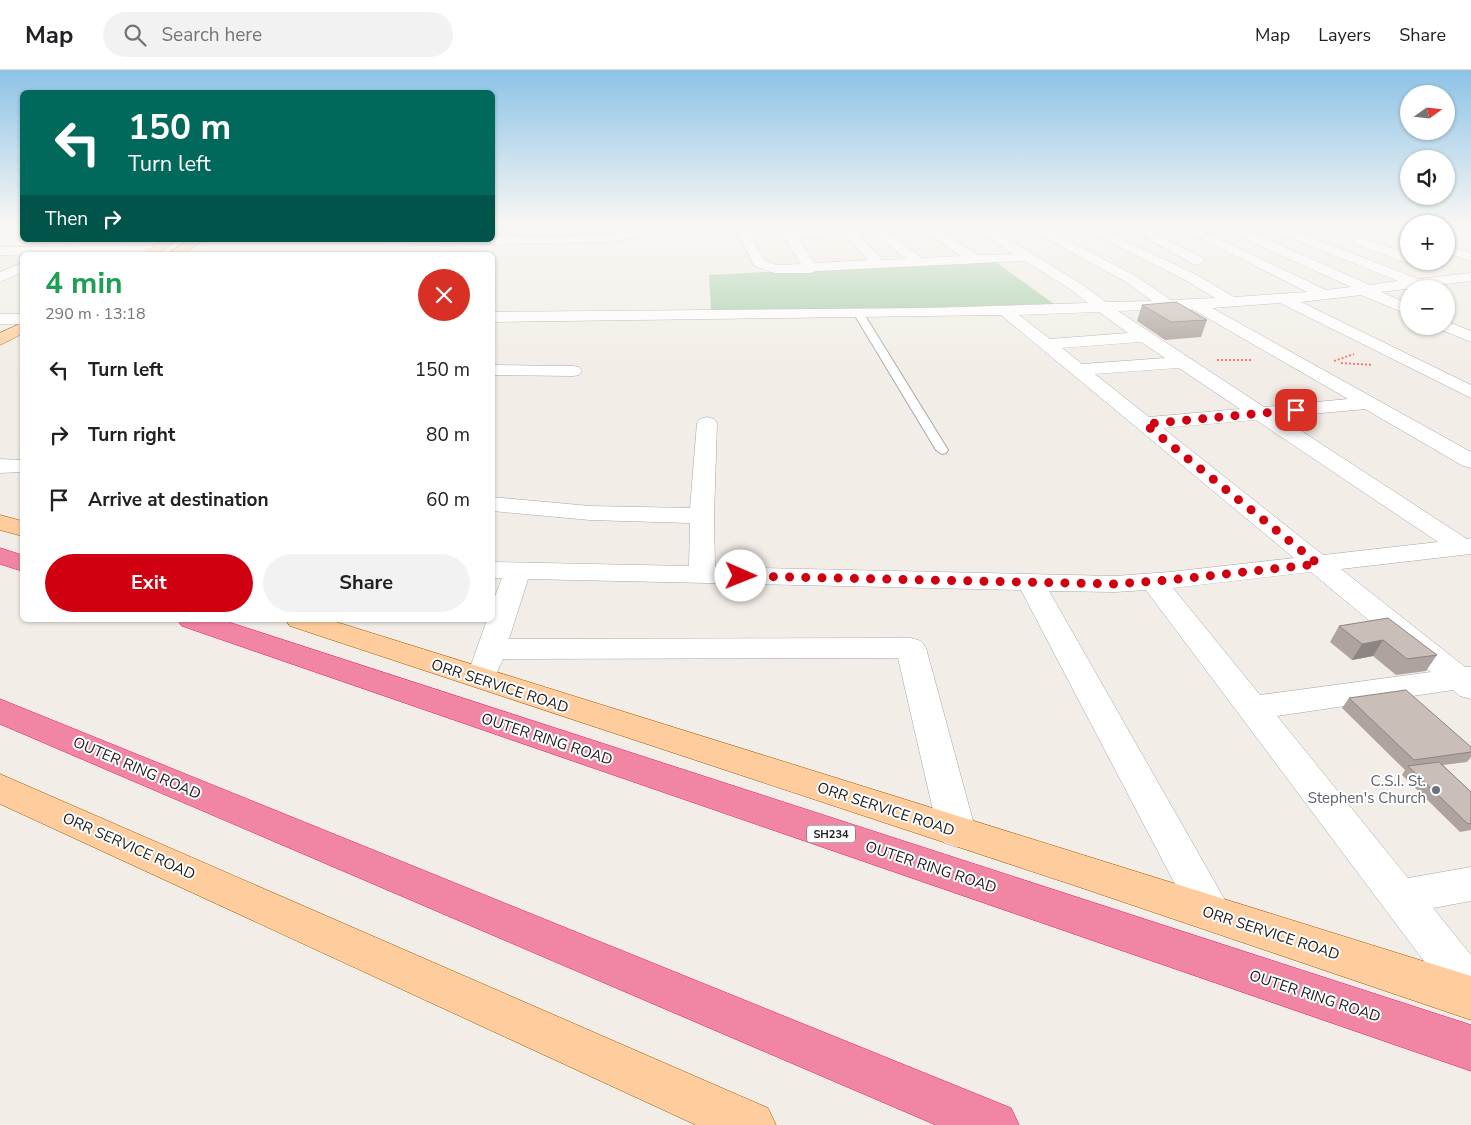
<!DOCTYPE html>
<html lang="en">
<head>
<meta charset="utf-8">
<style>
	body { margin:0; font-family:"Nunito Sans",sans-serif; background:#f2f2f2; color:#202124; height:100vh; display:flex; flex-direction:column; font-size:19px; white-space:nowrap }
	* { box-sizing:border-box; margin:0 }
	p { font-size:16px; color:#757577 }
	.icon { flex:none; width:28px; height:28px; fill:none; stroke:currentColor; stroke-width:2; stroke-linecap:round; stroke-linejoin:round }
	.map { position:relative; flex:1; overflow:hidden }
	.panel { position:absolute; left:20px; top:182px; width:475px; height:370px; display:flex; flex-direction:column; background:#fff; border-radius:8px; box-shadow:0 1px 4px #0004 }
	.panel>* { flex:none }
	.banner { position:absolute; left:20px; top:20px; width:475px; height:152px; border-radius:8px; box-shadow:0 1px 4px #0004; background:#00695c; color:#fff; overflow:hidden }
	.needle { width:32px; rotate:75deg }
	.tools { position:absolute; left:1400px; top:15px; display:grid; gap:10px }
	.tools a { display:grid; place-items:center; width:55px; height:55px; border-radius:50%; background:#fff; box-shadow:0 1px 4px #0004; font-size:25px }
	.pin { position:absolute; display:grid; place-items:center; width:42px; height:42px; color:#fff; margin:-21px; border-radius:10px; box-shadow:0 2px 8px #0006 }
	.me { position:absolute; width:55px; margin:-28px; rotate:91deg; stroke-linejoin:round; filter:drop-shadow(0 0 4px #0008) }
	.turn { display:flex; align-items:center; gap:18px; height:105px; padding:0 25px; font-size:22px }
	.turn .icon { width:65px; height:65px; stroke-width:2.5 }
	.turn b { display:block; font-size:35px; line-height:42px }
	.then { display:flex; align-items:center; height:48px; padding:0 25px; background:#0003; gap:10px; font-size:19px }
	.round { display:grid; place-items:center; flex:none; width:52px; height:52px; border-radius:26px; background:#f2f2f2 }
	.overview { display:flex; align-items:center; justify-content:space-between; height:85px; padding:0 25px }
	h1 { font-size:30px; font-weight:700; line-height:38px; color:#1e9e55 }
	.primary-button { display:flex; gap:10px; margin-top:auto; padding:10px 25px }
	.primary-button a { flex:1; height:58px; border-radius:30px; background:#d00011; color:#fff; font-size:20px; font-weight:700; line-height:58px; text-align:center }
	.primary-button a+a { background:#f2f2f2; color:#202124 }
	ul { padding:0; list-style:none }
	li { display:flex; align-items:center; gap:15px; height:65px; padding:0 25px }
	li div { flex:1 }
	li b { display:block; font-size:19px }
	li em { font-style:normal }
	header { display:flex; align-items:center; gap:30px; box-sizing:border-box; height:70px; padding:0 25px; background:#fff; border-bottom:1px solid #e0e0e0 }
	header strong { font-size:24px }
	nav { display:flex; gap:28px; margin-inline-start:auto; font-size:18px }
	.search { width:350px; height:45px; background:#f2f2f2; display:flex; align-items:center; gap:12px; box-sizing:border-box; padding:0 18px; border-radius:28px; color:#757577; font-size:19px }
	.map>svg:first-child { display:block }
</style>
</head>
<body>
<header>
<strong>Map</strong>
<div class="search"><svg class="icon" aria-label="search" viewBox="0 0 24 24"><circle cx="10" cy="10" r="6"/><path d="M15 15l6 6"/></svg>Search here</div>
<nav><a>Map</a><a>Layers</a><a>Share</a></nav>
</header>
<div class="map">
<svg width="1471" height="1055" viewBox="0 0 1471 1055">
	<rect width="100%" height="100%" fill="#f2ede6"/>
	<path fill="#a4cda7" d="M993,190L1054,234L910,238L711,240L709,205Z"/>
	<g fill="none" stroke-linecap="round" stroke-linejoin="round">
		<g stroke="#a7a7a7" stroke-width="2">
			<path id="service" d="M859,241L864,244L948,380L946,383L942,384L936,380L854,244Z"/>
		</g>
		<g stroke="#a7a7a7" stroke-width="1">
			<g id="minor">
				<path d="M637,155H650C639,170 622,170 605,172L386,176L380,172L381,170H492V166C521,166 620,171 637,155Z"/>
				<path d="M734,155H746L764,190L776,195L801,194L777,155H789L793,161L825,160L827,163L825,166L798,168L814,193L868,190L837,155H850L882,190L906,189L864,155H878L922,188L961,186L916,155H930L978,185L1013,184L969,155H984L1080,213L1106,232L1152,231L1126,212L1022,155H1037L1136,206L1171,230L1215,228L1187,211L1076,155H1092L1197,205L1234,227L1307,222L1174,155H1190L1326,220L1351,217L1223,159L1221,156L1235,155L1370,215L1398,211L1265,158L1263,155H1280L1418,209L1471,203V211L1381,222L1409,234V245L1361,225L1301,232L1471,315V328L1280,233L1212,238L1471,382V398L1463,396L1365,339L1280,347L1467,469L1471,468V484L1341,499L1465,597H1471V629L1460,626L1453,620L1277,646L1408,808L1471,797V831L1433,838L1471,885V940L1456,934L1146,520L1115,522L1049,521L1225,830L1231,843L1225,856L1211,861L1197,856L1021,520L528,509L509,569L911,568L921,571L926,578L976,762L970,773L957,777L944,773L938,762L898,588L503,589L497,602L486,605L475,602L471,595L487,550H492V534L502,508H492V492L689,496L690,453L590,450L492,441V427L590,436L690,438L697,353L700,349L707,347L714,349L717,353L714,446L715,497L1115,506L1170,502L1294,488L1001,245L492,252V242L927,238L1088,233L1070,219L1025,191L816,201L811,203H775L754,196ZM1192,239L1348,329L1264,337L1118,241ZM1099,242L1128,263L1050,269L1019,245ZM1141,272L1165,288L1082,294L1062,278ZM1179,298L1240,339L1149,347L1095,304ZM1256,350L1438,472L1323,485L1163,358ZM1311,502L1431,602L1260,625L1173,518Z"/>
				<path d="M1123,155H1138L1203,188L1205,191L1198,195L1193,194Z"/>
				<path d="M1359,167L1409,184V191H1414L1404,192L1354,174L1353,171Z"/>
				<path d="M1446,175L1471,183V191L1446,183Z"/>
				<path d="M153,176L158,177L160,180L158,183L0,185V177Z"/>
				<path d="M22,193V202L0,212V202Z"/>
				<rect x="0" y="244" width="22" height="10"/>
				<path d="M1446,251L1471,261V272L1439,259L1437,256H1446Z"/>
				<path d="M492,295L573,296L579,297L582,301L579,305L573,306L492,305Z"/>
				<path d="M0,389L22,390V402L0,403Z"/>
			</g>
		</g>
		<g stroke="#9c5c00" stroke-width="1">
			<g id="primary">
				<path d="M163,170H178L155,185H138Z"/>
				<path d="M189,170H204L182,185H165Z"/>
				<path d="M22,253V264L0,275V263Z"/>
				<path d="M0,445L22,451V466L0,460Z"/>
				<path d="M286,550H330L1471,906V950L1082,818L290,556Z"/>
				<path d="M0,704L768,1038L776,1055H696L0,734Z"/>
			</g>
		</g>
		<g stroke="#ed1571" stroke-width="1">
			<g id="motorway">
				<path d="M0,478L22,485V501L0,494Z"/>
				<path d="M178,550H222L1471,955V1001L182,556Z"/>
				<path d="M0,629L1011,1038L1019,1055H936L0,654Z"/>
			</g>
		</g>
		<g stroke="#ff6c69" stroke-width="2" stroke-dasharray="2 2" stroke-linecap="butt">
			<path d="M1217,290H1251"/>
			<path d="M1334,291L1354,284"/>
			<path d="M1341,293L1373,295"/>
		</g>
		<use href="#service" fill="#fff" fill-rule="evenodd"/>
		<use href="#minor" fill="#fff" fill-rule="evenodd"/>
		<use href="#primary" fill="#ffcd9d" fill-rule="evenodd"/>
		<use href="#motorway" fill="#f086a3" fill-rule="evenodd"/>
	</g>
	<g fill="#aea39e">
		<path d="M1142,235L1207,250L1201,267L1165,270L1137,251Z"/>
		<path d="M1339,556L1437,585L1426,601L1396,605L1373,586L1352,590L1330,572Z"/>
		<path d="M1349,628L1471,677V687L1467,692L1443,695L1471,722V760L1460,762L1402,705L1405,700L1342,638Z"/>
	</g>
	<path fill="#8d8581" d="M1383,570L1373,586L1352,590L1362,574Z"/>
	<g fill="#cabeb8" stroke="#8d8581">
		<path d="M1176,232L1207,250L1171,252L1142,235Z"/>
		<path d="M1388,548L1437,585L1407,589L1383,570L1362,574L1339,556Z"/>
		<path d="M1406,620L1471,677V682L1414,690L1349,628Z"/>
		<path d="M1439,692L1471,722V753L1468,754L1408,696Z"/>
	</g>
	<linearGradient id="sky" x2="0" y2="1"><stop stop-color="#8cc3e6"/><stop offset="0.51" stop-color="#f9f7f4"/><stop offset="1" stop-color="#f9f7f4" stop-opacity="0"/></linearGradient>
	<rect width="1471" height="303" fill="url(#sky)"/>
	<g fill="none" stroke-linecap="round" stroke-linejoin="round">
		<path stroke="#d00011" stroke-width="9" stroke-dasharray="0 16.2" d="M741,506L1115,514L1170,510L1318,494L1145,354L1296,340"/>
	</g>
	<circle fill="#6b7280" stroke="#fff" stroke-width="2" cx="1436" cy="720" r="5"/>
	<g text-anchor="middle" stroke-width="4" stroke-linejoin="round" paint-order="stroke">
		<rect fill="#fff" stroke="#636363" stroke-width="1" x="807" y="755.5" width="48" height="17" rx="4"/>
		<g font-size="11" font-weight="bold" fill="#202020">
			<text x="831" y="768">SH234</text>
		</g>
		<g font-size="15" fill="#202020" stroke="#fff">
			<text transform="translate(500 616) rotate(18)" y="5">ORR SERVICE ROAD</text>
			<text transform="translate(547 669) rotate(18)" y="5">OUTER RING ROAD</text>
			<text transform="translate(137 698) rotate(23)" y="5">OUTER RING ROAD</text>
			<text transform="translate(886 739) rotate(18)" y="5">ORR SERVICE ROAD</text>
			<text transform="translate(129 776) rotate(24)" y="5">ORR SERVICE ROAD</text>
			<text transform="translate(931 797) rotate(18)" y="5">OUTER RING ROAD</text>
			<text transform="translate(1271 863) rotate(18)" y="5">ORR SERVICE ROAD</text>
			<text transform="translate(1315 926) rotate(18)" y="5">OUTER RING ROAD</text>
		</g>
		<g font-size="15" fill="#5b616d" stroke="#fff" text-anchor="end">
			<text x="1426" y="716">C.S.I. St.<tspan x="1426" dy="17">Stephen's Church</tspan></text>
		</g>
	</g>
</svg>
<div class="tools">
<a><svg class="needle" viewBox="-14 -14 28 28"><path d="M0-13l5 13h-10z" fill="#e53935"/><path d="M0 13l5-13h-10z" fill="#757577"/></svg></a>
<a><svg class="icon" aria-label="sound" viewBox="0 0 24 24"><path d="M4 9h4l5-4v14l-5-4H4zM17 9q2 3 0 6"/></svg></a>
<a>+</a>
<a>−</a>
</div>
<div class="pin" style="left:1296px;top:340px;background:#d93025"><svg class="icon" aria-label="arrive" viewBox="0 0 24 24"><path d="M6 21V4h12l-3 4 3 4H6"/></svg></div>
<svg class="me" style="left:741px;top:506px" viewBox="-20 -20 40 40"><circle r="19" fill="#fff"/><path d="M0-13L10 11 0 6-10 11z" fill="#d00011"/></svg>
<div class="banner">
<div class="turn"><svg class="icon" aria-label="left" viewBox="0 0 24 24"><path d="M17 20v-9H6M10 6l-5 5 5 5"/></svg><div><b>150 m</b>Turn left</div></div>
<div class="then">Then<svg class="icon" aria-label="right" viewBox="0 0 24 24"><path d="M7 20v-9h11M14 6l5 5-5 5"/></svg></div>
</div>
<section class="panel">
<div class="overview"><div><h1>4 min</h1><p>290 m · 13:18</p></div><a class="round" style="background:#d93025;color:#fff"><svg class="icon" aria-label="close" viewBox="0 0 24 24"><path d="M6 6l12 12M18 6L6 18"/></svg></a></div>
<ul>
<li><svg class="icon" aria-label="left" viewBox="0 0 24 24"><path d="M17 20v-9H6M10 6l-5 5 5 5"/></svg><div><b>Turn left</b></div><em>150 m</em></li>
<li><svg class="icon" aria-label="right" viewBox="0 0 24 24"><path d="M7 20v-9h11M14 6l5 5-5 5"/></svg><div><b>Turn right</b></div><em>80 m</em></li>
<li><svg class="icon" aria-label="arrive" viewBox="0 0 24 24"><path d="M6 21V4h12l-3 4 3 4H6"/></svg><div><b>Arrive at destination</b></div><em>60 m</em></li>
</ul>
<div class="primary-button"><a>Exit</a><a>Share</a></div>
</section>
</div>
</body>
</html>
